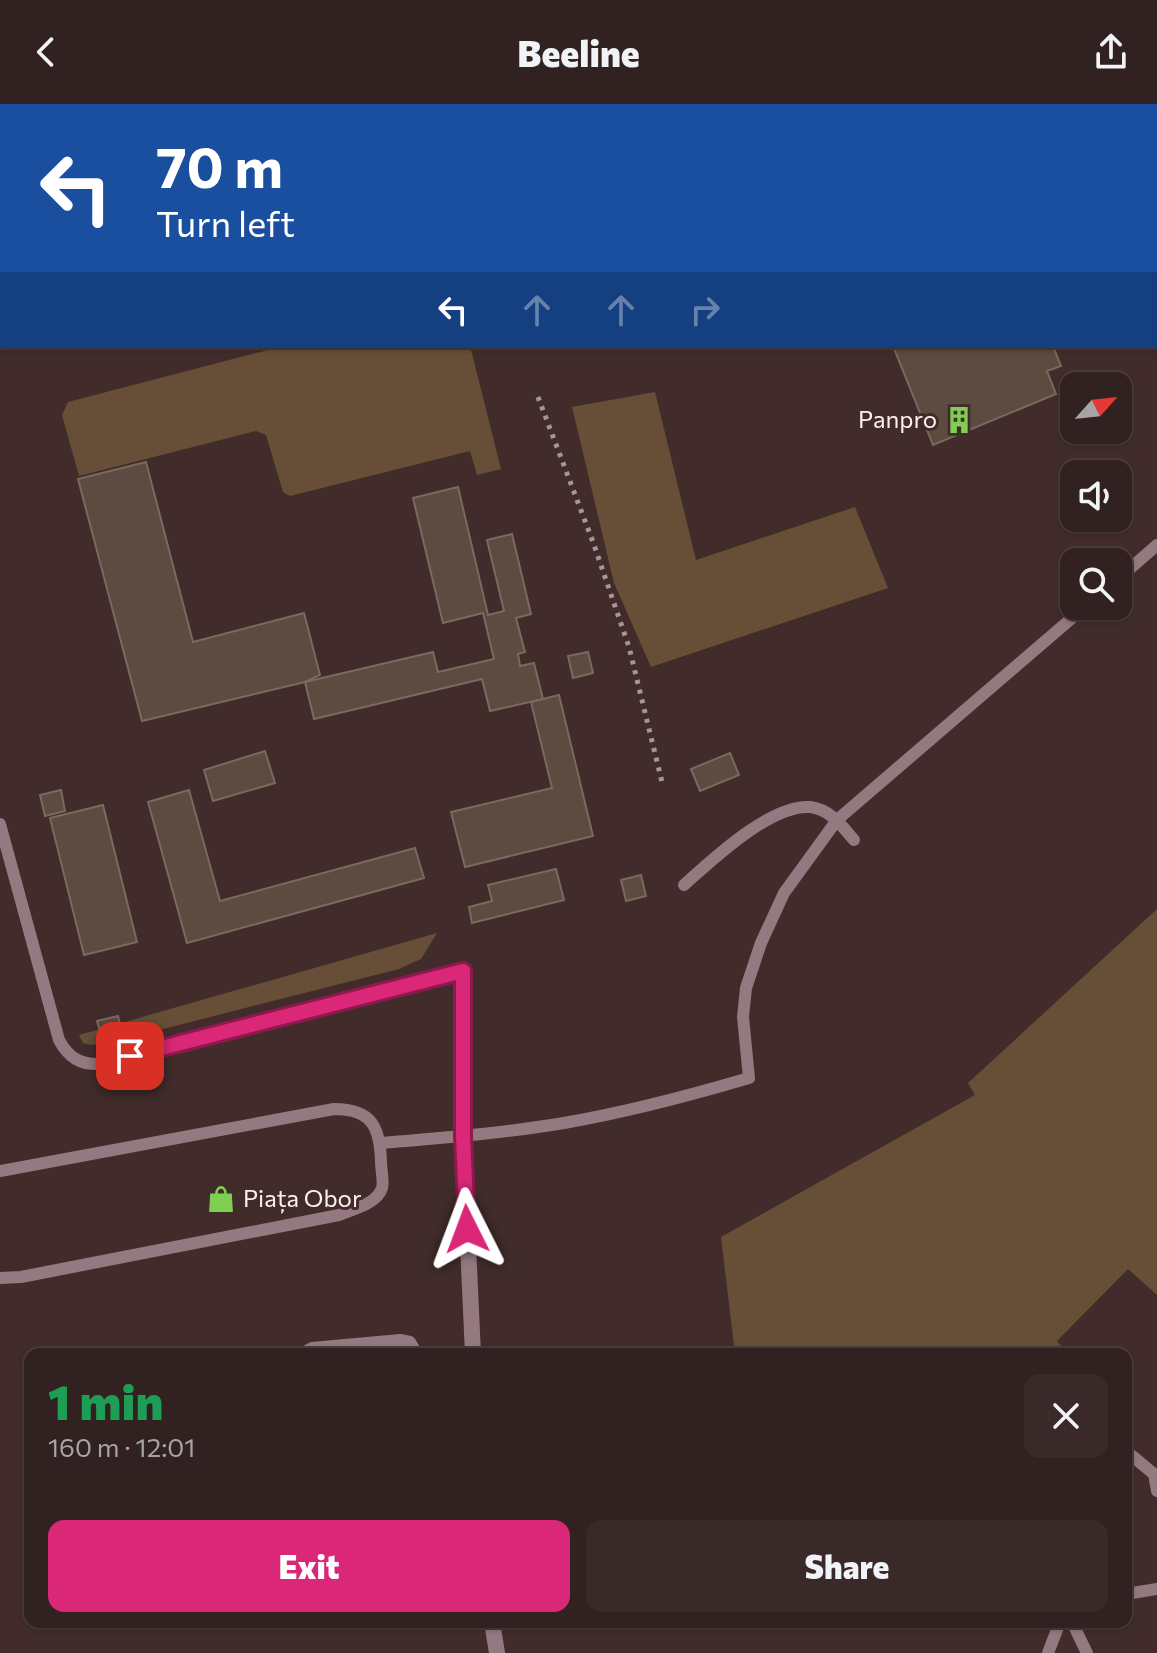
<!DOCTYPE html>
<html lang="en">
<head>
<meta charset="utf-8">
<style>
	body { margin:0; font-family:Commissioner,sans-serif; background:#392929; color:#f1f3f6; height:100vh; display:flex; flex-direction:column; font-size:30px; white-space:nowrap }
	* { box-sizing:border-box; margin:0 }
	p { font-size:26px; color:#a8a3a5 }
	.icon { flex:none; width:44px; height:44px; fill:none; stroke:currentColor; stroke-width:2; stroke-linecap:round; stroke-linejoin:round }
	.map { position:relative; flex:1; overflow:hidden }
	.details { position:absolute; left:24px; top:1244px; width:1108px; height:280px; display:flex; flex-direction:column; background:#312120; border-radius:16px; box-shadow:0 2px 6px #0004,0 0 0 2px #4c3e3e }
	.details>* { flex:none }
	.banner { position:absolute; left:0px; top:0px; width:1158px; height:244px; box-shadow:0 2px 6px #0004,0 0 0 2px #4c3e3e; background:#1a4fa0; color:#fff; overflow:hidden }
	.needle { width:52px; rotate:63deg }
	.controls { position:absolute; left:1060px; top:268px; display:grid; gap:16px }
	.controls a { display:grid; place-items:center; width:72px; height:72px; border-radius:16px; background:#312120; box-shadow:0 2px 6px #0004,0 0 0 2px #4c3e3e; font-size:40px }
	.pin { position:absolute; display:grid; place-items:center; width:68px; height:68px; color:#fff; margin:-34px; border-radius:16px; box-shadow:0 4px 12px #0006 }
	.me { position:absolute; width:88px; margin:-44px; rotate:357deg; stroke-linejoin:round; filter:drop-shadow(0 0 6px #0008) }
	.turn { display:flex; align-items:center; gap:28px; height:168px; padding:0 24px; font-size:36px }
	.turn .icon { width:104px; height:104px; stroke-width:2.5 }
	.turn b { display:block; font-size:56px; line-height:68px }
	.lanes { display:flex; align-items:center; height:76px; padding:0 24px; background:#0003; justify-content:center; gap:40px; direction:ltr }
	.lanes .off { opacity:.35 }
	.round { display:grid; place-items:center; flex:none; width:84px; height:84px; border-radius:16px; background:#392929 }
	.head { display:flex; align-items:center; justify-content:space-between; height:136px; padding:0 24px }
	h1 { font-size:48px; font-weight:800; line-height:60px; color:#1e9e55 }
	.primary-button { display:flex; gap:16px; margin-top:auto; padding:16px 24px }
	.primary-button a { flex:1; height:92px; border-radius:16px; background:#db2777; color:#fff; font-size:32px; font-weight:800; line-height:92px; text-align:center }
	.primary-button a+a { background:#392929; color:#f1f3f6 }
	header { display:flex; justify-content:space-between; align-items:center; height:104px; padding:0 24px; background:#312120; font-size:36px; font-weight:800 }
	.map>svg:first-child { display:block }
</style>
</head>
<body>
<header><svg class="icon" aria-label="back" viewBox="0 0 24 24"><path d="M15 5l-7 7 7 7"/></svg>Beeline<svg class="icon" aria-label="share" viewBox="0 0 24 24"><path d="M12 15V3M7 8l5-5 5 5M5 13v7h14v-7"/></svg></header>
<div class="map">
<svg width="1157" height="1549" viewBox="0 0 1157 1549">
	<rect width="100%" height="100%" fill="#412c2b"/>
	<g fill="#664f36">
		<path d="M283,242H470L501,365L477,371L470,347L290,392L283,388L266,331L256,327L79,372L62,311L68,298Z"/>
		<path d="M655,288L696,456L855,403L888,484L651,563L614,479L572,303Z"/>
		<path d="M1157,805V1191L1128,1165L1057,1237L1064,1245L1058,1250H735L721,1133L975,991L968,979Z"/>
		<path d="M437,829L421,855L399,865L104,940L91,941L83,939L79,931Z"/>
	</g>
	<g fill="#5d4a41" stroke="#7d685e" stroke-width="2">
		<path d="M1076,0H1157V11L1156,2H1074Z"/>
		<path d="M893,242H1053L1061,262L1047,267L1056,290L933,341Z"/>
		<path d="M146,358L193,538L304,509L320,571L305,578L142,617L78,375Z"/>
		<path d="M458,383L488,511L504,507L487,436L512,430L531,510L516,514L525,548L518,550L520,562L534,559L543,595L490,607L482,575L314,615L305,578L433,548L438,568L494,555L483,509L443,519L413,394Z"/>
		<path d="M588,548L593,569L573,574L568,552Z"/>
		<path d="M559,591L593,732L465,763L451,708L552,684L531,598Z"/>
		<path d="M265,647L275,679L213,697L204,666Z"/>
		<path d="M730,649L739,671L700,687L691,665Z"/>
		<path d="M61,686L65,707L45,712L40,691Z"/>
		<path d="M189,686L220,797L415,744L424,774L187,839L148,698Z"/>
		<path d="M103,701L137,838L84,851L50,714Z"/>
		<path d="M556,765L564,796L472,819L469,803L492,797L488,781Z"/>
		<path d="M641,771L646,792L626,797L621,776Z"/>
		<path d="M118,912L123,933L103,938L97,917Z"/>
	</g>
	<g fill="none" stroke-linecap="round" stroke-linejoin="round">
		<path stroke="#a79694" stroke-width="5" stroke-dasharray="4 6" stroke-linecap="butt" d="M538,293L593,438L629,543L662,678"/>
		<g stroke="#947980" stroke-width="12">
			<path d="M1118,475L1157,441"/>
			<path d="M0,720L59,936C68,953 80,961 100,960L463,867"/>
			<path d="M684,781C712,756 771,700 810,703C830,705 842,722 854,736"/>
			<path d="M381,1039C442,1034 504,1029 564,1019C627,1008 688,992 749,974L743,913L746,884L761,839L784,789L837,716L1086,502"/>
			<path d="M0,1067L334,1005C372,1005 380,1023 381,1058C381,1066 384,1077 382,1084C377,1100 353,1105 339,1111L21,1173L0,1174"/>
			<path d="M300,1250L312,1244L400,1236L410,1238L417,1250"/>
			<path d="M1126,1352L1131,1351L1154,1370L1157,1387"/>
			<path d="M1126,1490L1157,1485"/>
			<path d="M1072,1518L1087,1549"/>
			<path d="M1048,1549L1060,1518"/>
		</g>
		<g stroke="#947980" stroke-width="16">
			<path d="M975,0L977,2"/>
			<path d="M1156,225L1157,226"/>
			<path d="M463,867V1032L473,1250"/>
			<path d="M492,1518L497,1549"/>
		</g>
	</g>
	<g fill="none" stroke-linecap="round" stroke-linejoin="round">
		<g stroke="#8e194d" stroke-width="20">
			<path id="route" d="M130,952L463,867V1032L467,1125"/>
		</g>
		<use href="#route" stroke="#db2777" stroke-width="14"/>
	</g>
	<defs>
		<g id="building-bare" transform="scale(2.16)"><path d="M-4-6H4V6H1V3H-1V6H-4ZM-2.5-4.3h1.7v1.8h-1.7ZM.8-4.3h1.7v1.8H.8ZM-2.5-1h1.7V.8h-1.7ZM.8-1h1.7V.8H.8Z" fill="#7fd052" stroke="#412c2b" stroke-width="2.5" paint-order="stroke"/></g>
		<g id="shop-bare" transform="scale(2.16)"><path d="M-5-2.5h2.3a2.7 3.5 0 0 1 5.4 0H5L5.5 6h-11ZM-1.5-2.5h3a1.5 2.3 0 0 0-3 0Z" fill="#7fd052" stroke="#412c2b" stroke-width="2.5" paint-order="stroke"/></g>
	</defs>
	<g fill-rule="evenodd">
		<use href="#building-bare" x="959" y="316"/>
		<use href="#shop-bare" x="221" y="1095"/>
	</g>
	<g text-anchor="middle" stroke-width="6" stroke-linejoin="round" paint-order="stroke">
		<g font-size="24" fill="#fff1ef" stroke="#412c2b" text-anchor="end">
			<text x="937" y="324">Panpro</text>
			<text x="243" y="1103" text-anchor="start">Piața Obor</text>
		</g>
	</g>
</svg>
<div class="controls">
<a><svg class="needle" viewBox="-14 -14 28 28"><path d="M0-13l5 13h-10z" fill="#e53935"/><path d="M0 13l5-13h-10z" fill="#a8a3a5"/></svg></a>
<a><svg class="icon" aria-label="sound" viewBox="0 0 24 24"><path d="M4 9h4l5-4v14l-5-4H4zM17 9q2 3 0 6"/></svg></a>
<a><svg class="icon" aria-label="search" viewBox="0 0 24 24"><circle cx="10" cy="10" r="6"/><path d="M15 15l6 6"/></svg></a>
</div>
<div class="pin" style="left:130px;top:952px;background:#d93025"><svg class="icon" aria-label="arrive" viewBox="0 0 24 24"><path d="M6 21V4h12l-3 4 3 4H6"/></svg></div>
<svg class="me" style="left:467px;top:1125px" viewBox="-20 -20 40 40"><path d="M0-17L14 15 0 8-14 15z" fill="#db2777" stroke="#fff" stroke-width="4"/></svg>
<div class="banner">
<div class="turn"><svg class="icon" aria-label="left" viewBox="0 0 24 24"><path d="M17 20v-9H6M10 6l-5 5 5 5"/></svg><div><b>70 m</b>Turn left</div></div>
<div class="lanes"><svg class="icon" aria-label="left" viewBox="0 0 24 24"><path d="M17 20v-9H6M10 6l-5 5 5 5"/></svg><svg class="icon off" aria-label="ahead" viewBox="0 0 24 24"><path d="M12 20V5M6 11l6-6 6 6"/></svg><svg class="icon off" aria-label="ahead" viewBox="0 0 24 24"><path d="M12 20V5M6 11l6-6 6 6"/></svg><svg class="icon off" aria-label="right" viewBox="0 0 24 24"><path d="M7 20v-9h11M14 6l5 5-5 5"/></svg></div>
</div>
<section class="details">
<div class="head"><div><h1>1 min</h1><p>160 m · 12:01</p></div><a class="round"><svg class="icon" aria-label="close" viewBox="0 0 24 24"><path d="M6 6l12 12M18 6L6 18"/></svg></a></div>
<div class="primary-button"><a>Exit</a><a>Share</a></div>
</section>
</div>
</body>
</html>
